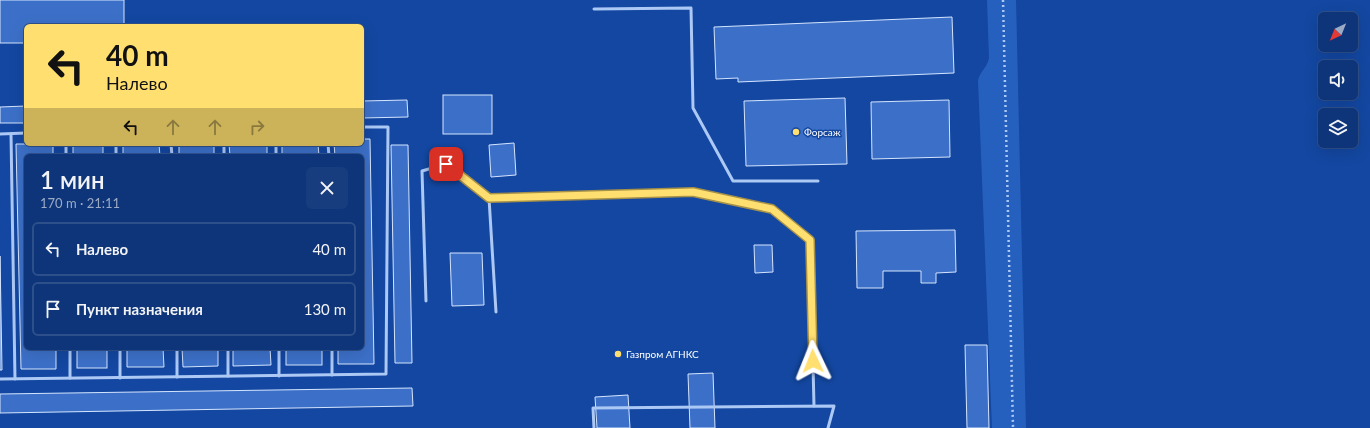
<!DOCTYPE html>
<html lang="ru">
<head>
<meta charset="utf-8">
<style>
	body { margin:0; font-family:Lato,sans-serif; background:#173d7e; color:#f1f3f6; height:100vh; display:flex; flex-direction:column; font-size:15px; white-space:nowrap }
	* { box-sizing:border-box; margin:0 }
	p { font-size:13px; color:#9babc6 }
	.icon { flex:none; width:22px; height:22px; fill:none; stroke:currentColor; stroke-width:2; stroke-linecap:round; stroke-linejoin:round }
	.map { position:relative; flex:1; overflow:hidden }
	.drawer { position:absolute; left:24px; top:154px; width:340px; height:196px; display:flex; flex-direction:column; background:#0e3579; border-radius:6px; box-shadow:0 4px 16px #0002,0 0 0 1px #2e508a }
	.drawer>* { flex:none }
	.hud { position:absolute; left:24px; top:24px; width:340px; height:122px; border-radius:6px; box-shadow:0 4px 16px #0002,0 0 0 1px #2e508a; background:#ffdf70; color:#111; overflow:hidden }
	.needle { width:26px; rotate:223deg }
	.tools { position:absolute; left:1318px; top:12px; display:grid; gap:8px }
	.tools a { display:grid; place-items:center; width:40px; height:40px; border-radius:6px; background:#0e3579; box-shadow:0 4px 16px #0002,0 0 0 1px #2e508a; font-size:20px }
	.pin { position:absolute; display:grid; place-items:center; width:34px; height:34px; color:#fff; margin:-17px; border-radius:8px; box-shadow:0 2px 6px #0006 }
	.me { position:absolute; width:44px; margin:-22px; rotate:358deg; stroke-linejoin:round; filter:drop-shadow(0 0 3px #0008) }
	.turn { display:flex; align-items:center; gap:14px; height:84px; padding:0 16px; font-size:18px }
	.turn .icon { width:52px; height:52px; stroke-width:2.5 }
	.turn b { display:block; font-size:28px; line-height:34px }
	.lanes { display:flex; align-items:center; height:38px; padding:0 16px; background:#0003; justify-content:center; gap:20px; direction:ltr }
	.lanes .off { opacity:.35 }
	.round { display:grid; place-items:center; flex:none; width:42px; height:42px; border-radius:6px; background:#173d7e }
	.summary { display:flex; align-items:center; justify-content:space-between; height:68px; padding:0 16px }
	h1 { font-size:24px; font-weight:600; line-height:30px }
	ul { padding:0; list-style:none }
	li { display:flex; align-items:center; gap:12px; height:54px; margin:0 8px 6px; padding:0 8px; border:2px solid #2e508a; border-radius:6px }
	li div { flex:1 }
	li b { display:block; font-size:15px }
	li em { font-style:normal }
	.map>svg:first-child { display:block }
</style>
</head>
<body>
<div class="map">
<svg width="1370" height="428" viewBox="0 0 1370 428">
	<rect width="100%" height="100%" fill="#1347a1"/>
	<path fill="#2660bf" d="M987,0H1016L1026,428H992L978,80C981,70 987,68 989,58Z"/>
	<g fill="#3c70c8" stroke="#d5e5fe">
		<path d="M0,0H124V26H26V43H0Z"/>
		<path d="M952,17L954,73L738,82V78L716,79L714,27Z"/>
		<rect x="443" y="95" width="49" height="39"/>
		<path d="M845,98L847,164L746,166L744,101Z"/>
		<path d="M407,100L408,117L362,118V101Z"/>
		<path d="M949,100L950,157L872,159L871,102Z"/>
		<path d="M26,106V123H0V107Z"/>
		<path d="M362,139H370L374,364H338V348H362V156H335L334,144H362Z"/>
		<path d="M514,143L516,175L491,177L489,145Z"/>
		<path d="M16,144H53V156H26V348H56V369H21Z"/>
		<rect x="73" y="144" width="30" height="12"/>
		<path d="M123,144H159L160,156H123Z"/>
		<rect x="179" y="144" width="35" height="12"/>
		<path d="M229,144H267V156H230Z"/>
		<path d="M282,144H318L319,156H282Z"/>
		<path d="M391,145H408L412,363H395Z"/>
		<path d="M955,230L956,272L936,273V283H921V271H883V288H857L856,231Z"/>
		<path d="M754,245H772L773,272L755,273Z"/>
		<path d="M450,253H482L484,305L452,306Z"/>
		<path d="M0,256L2,370H0Z"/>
		<path d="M965,345H987L989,428H967Z"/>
		<rect x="77" y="348" width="30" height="20"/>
		<path d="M127,348H163L164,367H127Z"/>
		<path d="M182,348H218V366L183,367Z"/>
		<path d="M233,348H270L271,365L233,366Z"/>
		<rect x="286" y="348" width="36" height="17"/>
		<path d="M713,373L715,428H690L688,374Z"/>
		<path d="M412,388L413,406L0,413V394Z"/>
		<path d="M628,395L630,428H597L595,397Z"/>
	</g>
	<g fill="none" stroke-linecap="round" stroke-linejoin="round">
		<path stroke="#acc8f5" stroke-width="2.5" stroke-dasharray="2 3" stroke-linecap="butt" d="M1003,0L1013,428"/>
		<g stroke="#acc8f5" stroke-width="3">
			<path d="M594,9L691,8L693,108L733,181H818"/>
			<path d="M0,134L26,133"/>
			<path d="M11,134L15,379"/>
			<path d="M66,144V156"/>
			<path d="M116,144V156"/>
			<path d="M171,144L172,156"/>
			<path d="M224,144V156"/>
			<path d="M276,144V156"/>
			<path d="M328,144L329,156"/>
			<path d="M426,301L422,171L446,164L489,198"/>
			<path d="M496,312L489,198L693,192L772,209L810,240L814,406"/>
			<path d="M70,348V378"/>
			<path d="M120,348V378"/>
			<path d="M177,348V377"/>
			<path d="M228,348V376"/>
			<path d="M279,348V376"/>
			<path d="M332,348V375"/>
			<path d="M0,379L386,374L388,127H362"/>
			<path d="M594,428L593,408L834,406L828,428"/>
		</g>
	</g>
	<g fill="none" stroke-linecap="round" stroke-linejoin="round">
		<g stroke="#a69149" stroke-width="10">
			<path id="route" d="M446,164L489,198L693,192L772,209L810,240L813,361"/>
		</g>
		<use href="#route" stroke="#ffdf70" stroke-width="7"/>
	</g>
	<g fill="#ffdf70" stroke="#1347a1" stroke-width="1.5">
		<circle cx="796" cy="132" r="4"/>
		<circle cx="618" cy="354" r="4"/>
	</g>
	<g text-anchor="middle" stroke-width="3" stroke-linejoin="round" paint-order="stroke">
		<g font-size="10" fill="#fff" stroke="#1347a1" text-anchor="start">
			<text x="804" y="136">Форсаж</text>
			<text x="626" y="358">Газпром АГНКС</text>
		</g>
	</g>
</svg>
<div class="tools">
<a><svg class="needle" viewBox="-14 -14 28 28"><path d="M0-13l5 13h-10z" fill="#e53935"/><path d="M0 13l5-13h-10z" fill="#9babc6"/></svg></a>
<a><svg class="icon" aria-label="sound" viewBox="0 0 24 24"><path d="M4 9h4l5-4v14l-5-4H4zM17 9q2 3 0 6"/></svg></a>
<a><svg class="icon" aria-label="layers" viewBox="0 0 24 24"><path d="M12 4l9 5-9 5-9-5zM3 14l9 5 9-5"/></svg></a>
</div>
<div class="pin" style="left:446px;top:164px;background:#d93025"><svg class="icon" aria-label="arrive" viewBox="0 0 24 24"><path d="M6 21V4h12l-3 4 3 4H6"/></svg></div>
<svg class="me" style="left:813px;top:361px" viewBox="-20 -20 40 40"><path d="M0-17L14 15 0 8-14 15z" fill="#ffdf70" stroke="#fff" stroke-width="4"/></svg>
<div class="hud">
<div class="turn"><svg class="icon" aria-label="left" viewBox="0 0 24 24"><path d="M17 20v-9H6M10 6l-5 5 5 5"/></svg><div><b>40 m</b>Налево</div></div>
<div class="lanes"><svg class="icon" aria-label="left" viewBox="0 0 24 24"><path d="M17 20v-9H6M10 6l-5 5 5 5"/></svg><svg class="icon off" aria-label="ahead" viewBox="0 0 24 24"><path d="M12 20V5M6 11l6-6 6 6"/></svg><svg class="icon off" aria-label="ahead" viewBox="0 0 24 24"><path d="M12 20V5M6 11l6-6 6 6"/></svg><svg class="icon off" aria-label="right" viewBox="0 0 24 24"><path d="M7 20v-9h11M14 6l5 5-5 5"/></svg></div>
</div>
<section class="drawer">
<div class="summary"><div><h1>1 мин</h1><p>170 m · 21:11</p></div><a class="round"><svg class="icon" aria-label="close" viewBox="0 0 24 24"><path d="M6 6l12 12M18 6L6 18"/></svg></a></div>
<ul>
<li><svg class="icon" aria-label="left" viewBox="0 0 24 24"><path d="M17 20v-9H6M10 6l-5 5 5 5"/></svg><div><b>Налево</b></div><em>40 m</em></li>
<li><svg class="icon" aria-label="arrive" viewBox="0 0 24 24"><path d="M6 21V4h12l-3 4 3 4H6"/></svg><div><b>Пункт назначения</b></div><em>130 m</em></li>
</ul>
</section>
</div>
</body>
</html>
